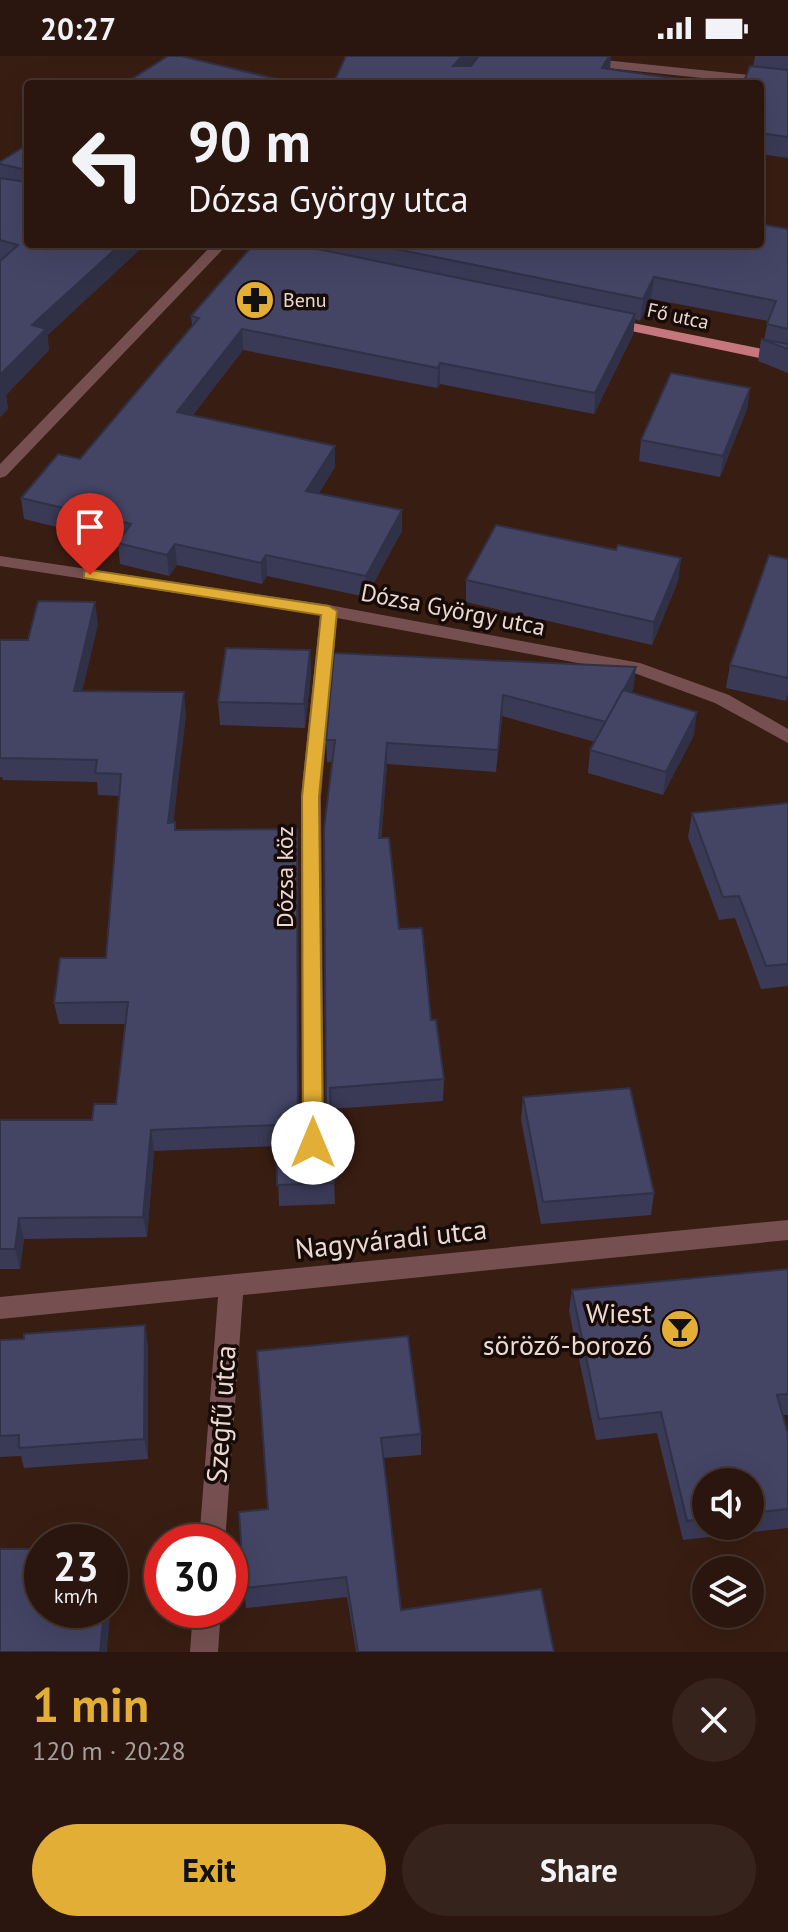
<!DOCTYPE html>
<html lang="en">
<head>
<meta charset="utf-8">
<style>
	body { margin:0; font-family:"PT Sans",sans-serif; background:#36231c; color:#f1f3f6; height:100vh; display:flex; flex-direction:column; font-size:30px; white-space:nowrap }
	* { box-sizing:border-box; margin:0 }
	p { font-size:26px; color:#a59f9e }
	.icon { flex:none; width:44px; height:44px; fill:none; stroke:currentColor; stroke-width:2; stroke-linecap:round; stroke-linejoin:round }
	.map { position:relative; height:1596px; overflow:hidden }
	.drawer { display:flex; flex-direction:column; background:#2a160e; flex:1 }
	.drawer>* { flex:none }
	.banner { position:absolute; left:24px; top:24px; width:740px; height:168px; border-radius:8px; box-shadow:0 8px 32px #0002,0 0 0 2px #46352e; background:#2a160e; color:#f1f3f6; overflow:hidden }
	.controls { position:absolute; left:692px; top:1412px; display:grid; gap:16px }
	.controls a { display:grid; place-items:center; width:72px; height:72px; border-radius:50%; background:#2a160e; box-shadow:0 8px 32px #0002,0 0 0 2px #46352e; font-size:40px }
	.speed { position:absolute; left:24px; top:1468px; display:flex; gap:16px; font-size:40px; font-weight:700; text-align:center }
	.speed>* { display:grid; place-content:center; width:104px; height:104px; border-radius:50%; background:#2a160e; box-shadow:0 8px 32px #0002,0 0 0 2px #46352e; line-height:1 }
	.speed small { font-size:20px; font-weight:400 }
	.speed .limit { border:12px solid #d22; background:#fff; color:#111 }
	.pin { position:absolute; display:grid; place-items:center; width:68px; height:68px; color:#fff; margin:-82px -34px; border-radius:50% 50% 50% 0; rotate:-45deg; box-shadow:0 0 8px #0007 }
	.pin .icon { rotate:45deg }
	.me { position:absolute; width:88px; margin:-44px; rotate:0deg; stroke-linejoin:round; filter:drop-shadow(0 0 6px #0008) }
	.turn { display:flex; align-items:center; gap:28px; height:168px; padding:0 32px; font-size:36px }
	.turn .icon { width:104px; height:104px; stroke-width:2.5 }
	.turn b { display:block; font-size:56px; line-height:68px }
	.round { display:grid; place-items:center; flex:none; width:84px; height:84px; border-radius:42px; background:#36231c }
	.summary { display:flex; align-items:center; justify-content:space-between; height:136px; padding:0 32px }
	h1 { font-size:48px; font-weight:700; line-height:60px; color:#e3ae35 }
	.button { display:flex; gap:16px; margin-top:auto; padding:16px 32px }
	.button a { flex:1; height:92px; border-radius:48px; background:#e3ae35; color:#111; font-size:32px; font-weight:700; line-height:92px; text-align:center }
	.button a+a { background:#36231c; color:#f1f3f6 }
	.status { display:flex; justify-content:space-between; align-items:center; height:56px; padding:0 40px; background:#2a160e; direction:ltr }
	.status svg { height:22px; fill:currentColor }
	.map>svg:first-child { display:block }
</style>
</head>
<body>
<div class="status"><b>20:27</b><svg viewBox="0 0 49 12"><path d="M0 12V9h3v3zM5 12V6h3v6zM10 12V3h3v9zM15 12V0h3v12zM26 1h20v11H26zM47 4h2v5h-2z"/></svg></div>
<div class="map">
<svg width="788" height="1596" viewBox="0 0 788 1596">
	<rect width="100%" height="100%" fill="#381d12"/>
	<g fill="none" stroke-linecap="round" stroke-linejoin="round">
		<g fill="#765051" fill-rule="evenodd">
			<path d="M524,0H565L788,23V31L530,4Z"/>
			<path d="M213,188H228L6,420L0,422V408Z"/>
			<path d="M0,500L329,549L640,607L729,639L788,673V687L715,647L637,618L337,562L321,741L324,1087L321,1094L313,1096L305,1094L302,1087L301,741L320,559L0,510Z"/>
			<path d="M788,1164V1184L243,1239L225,1486H199L218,1241L0,1263V1241Z"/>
			<path d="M193,1554H221L218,1596H190Z"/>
		</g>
		<g fill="#c5777b" fill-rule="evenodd">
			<path d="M225,188H252L282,197L275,201Z"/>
			<path d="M608,262L788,298V308L603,269L601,266Z"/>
		</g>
	</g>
	<g fill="#3a3a57" fill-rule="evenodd">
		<path d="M755,0H788V102L760,98V28L753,10Z"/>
		<path d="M28,88L49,294L6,339L8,353L0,361V106Z"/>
		<path d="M788,173V317L758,305L761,283L764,284L768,265L651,243L640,265L635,263L633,279L594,358L440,328L437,332L243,294L193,359L335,411L319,437L402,454V475L366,541L267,520L262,528L177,509L169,520L120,508L118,486L24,463L21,442L80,403L192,270L191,260L254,188H303L302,190L316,193V188H760Z"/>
		<path d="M750,332L747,353L720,421L639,405L641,384Z"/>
		<path d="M616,494L681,502L678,525L652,589L466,546V524Z"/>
		<path d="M788,503V638L786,645L726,632L730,609Z"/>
		<path d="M98,568L82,635L186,658L173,766H175L176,774L297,773L299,1068L303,1076L313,1078L323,1074L326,1066L332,706H327L326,684L334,597L636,611L633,633L631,637L694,679L663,739L588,717L590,694L595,686L502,660L496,716L387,708L381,782L399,873L431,964L444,1023L443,1045L331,1053L335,1148L279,1150L277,1090L154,1095L147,1181L24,1183L20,1213H0V1064H92L116,1048L125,968H59L54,947L106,902L120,740L98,739L97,726L3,724L2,721H0V584H28Z"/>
		<path d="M310,594L311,617L305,672L220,669L218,646Z"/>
		<path d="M788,747V930L761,933L735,862L719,864L688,781L692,757Z"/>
		<path d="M523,1041L654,1137L651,1159L541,1168L521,1064Z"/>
		<path d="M788,1213V1359H782L788,1378V1472L683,1484L657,1377L596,1384L569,1255L572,1234ZM706,1426H750V1470H706Z"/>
		<path d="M145,1269L148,1291V1403L24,1412L21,1400L0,1401V1284L24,1283Z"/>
		<path d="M257,1295L421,1378V1399L384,1402L401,1554L554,1596H356L347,1541L246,1552L244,1532L268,1453Z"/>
	</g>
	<g fill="#303047">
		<path d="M462,0H478L455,28L453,10Z"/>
		<path d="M609,0H611L610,15L602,12Z"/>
		<path d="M121,188H146L47,280L49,294L6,339L8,353L0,361V319L32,269Z"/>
		<path d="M654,221L651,243L640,265L643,243Z"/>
		<path d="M635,258L633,279L594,358L595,337Z"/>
		<path d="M242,273L243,294L179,376L177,356Z"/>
		<path d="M440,307V328L437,332L438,312Z"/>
		<path d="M750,332L747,353L720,421L723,400Z"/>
		<path d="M335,390V411L307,456L306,435Z"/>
		<path d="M402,454V475L366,541V520Z"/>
		<path d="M175,488L177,509L169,520L167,499Z"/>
		<path d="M266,499L267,520L262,528L261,507Z"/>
		<path d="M681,502L678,525L652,589L654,566Z"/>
		<path d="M95,546L98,568L77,657L74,635Z"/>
		<path d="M310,594L311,617L305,672L304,648Z"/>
		<path d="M636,611L633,633L604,688L606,666Z"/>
		<path d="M184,636L186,658L171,788L168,767Z"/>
		<path d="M503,639L502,660L496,716Z"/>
		<path d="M697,656L694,679L663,739L666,716Z"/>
		<path d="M387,687V708L380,804L379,782Z"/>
		<path d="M297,773L298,795L299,1087L298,1066Z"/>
		<path d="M151,1074L154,1095L147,1181L143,1161Z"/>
		<path d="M19,1162L24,1183L20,1213L15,1193Z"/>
		<path d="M145,1269L148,1291V1403L144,1383Z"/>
		<path d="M110,1494L114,1512L107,1596H100L104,1554H110Z"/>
	</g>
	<g fill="#444465" stroke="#303047" stroke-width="2">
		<path d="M168,0H181L297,28H124Z"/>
		<path d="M346,0H462L453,10H471L479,0H609L602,12L714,28H333Z"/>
		<path d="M750,10L788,14V81L760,77V28H743Z"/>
		<path d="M28,88V188H121L32,269L46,273L0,319V205L18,189L0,184V122L27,126V114L0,108V106Z"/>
		<path d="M760,168L788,173V273L767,268L776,245L654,221L643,243L371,188H760Z"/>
		<path d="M254,188H293L635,258L595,337L440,307L438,312L242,273L177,356L335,390L306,435L402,454L366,520L266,499L261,507L175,488L167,499L117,487L131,468L21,442L58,398L80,403L199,262L191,260Z"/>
		<path d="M761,283L788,288V293Z"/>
		<path d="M671,317L750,332L723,400L641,384Z"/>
		<path d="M496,469L616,494L618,489L681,502L654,566L466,524Z"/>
		<path d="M769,499L788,503V622L730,609Z"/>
		<path d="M38,545L95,546L74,635L184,636L168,767L175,766V774L297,773L298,1066L303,1076L313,1078L323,1074L326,1066L324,772L335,684H326L334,597L636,611L606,666L503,639L498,694L387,687L379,782H389L399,873L422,872L431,964H436L444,1023L330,1032L334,1127L277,1129L276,1069L151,1074L143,1161L19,1162L15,1193H0V1064H92L94,1048H116L128,946L54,947L60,902H106L121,718L95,717L97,704L0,702V584H28Z"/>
		<path d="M226,592L310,594L304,648L218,646Z"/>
		<path d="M623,634L697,656L666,716L590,694Z"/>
		<path d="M788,747V908L766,910L739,840L723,841L692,757Z"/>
		<path d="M630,1032L654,1137L543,1146L523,1041Z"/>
		<path d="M788,1213V1338L777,1339L788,1378V1453L750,1457V1426H706V1462L687,1465L661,1356L599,1363L572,1234Z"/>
		<path d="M145,1269L144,1383L19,1392V1379L0,1380V1284L24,1283V1278Z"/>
		<path d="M408,1280L421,1378L381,1382L401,1554L541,1533L554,1596H358L346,1521L244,1532L239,1456L268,1453L257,1295Z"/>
		<path d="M0,1493H42V1554H104L100,1596H0Z"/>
	</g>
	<path fill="#e3ae35" stroke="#947122" stroke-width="2" d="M90,514L329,550L337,555L319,741L323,1087L320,1093H306L303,1087L302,741L321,559L84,522V516Z"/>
	<defs>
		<g id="pharmacy-disc" transform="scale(2)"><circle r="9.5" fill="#e3ae35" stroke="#170b07"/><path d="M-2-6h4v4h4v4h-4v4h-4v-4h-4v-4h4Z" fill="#111"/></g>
		<g id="bar-disc" transform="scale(2)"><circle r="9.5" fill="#e3ae35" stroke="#170b07"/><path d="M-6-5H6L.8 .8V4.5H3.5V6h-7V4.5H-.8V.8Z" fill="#111"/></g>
	</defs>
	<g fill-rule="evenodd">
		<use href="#pharmacy-disc" x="255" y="244"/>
		<use href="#bar-disc" x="680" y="1273"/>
	</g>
	<g text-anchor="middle" stroke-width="7" stroke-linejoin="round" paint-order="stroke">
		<g font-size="20" fill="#ebd8d1" stroke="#170b07" text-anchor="start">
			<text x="283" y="251">Benu</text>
		</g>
		<g font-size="20" fill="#ebd8d1" stroke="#170b07">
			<text transform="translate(678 260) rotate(12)" y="7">Fő utca</text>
		</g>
		<g font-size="24" fill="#ebd8d1" stroke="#170b07">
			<text transform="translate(453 554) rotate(11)" y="8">Dózsa György utca</text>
			<text transform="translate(285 821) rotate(-90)" y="8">Dózsa köz</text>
		</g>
		<g font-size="28" fill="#ebd8d1" stroke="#170b07">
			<text transform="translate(391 1183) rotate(-6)" y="10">Nagyváradi utca</text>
			<text transform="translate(221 1358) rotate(-86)" y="10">Szegfű utca</text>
		</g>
		<g font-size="28" fill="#ebd8d1" stroke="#170b07" text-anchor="end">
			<text x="652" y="1267">Wiest<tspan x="652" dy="32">söröző-borozó</tspan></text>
		</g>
	</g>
</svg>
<div class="controls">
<a><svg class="icon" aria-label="sound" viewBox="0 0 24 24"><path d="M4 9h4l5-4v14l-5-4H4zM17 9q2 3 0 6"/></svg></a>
<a><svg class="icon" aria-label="layers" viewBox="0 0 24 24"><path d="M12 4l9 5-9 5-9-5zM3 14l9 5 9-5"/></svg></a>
</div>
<div class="speed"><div>23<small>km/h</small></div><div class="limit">30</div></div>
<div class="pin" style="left:90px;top:519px;background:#d93025"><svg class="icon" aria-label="arrive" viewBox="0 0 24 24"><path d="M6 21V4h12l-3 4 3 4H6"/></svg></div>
<svg class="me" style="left:313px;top:1087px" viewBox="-20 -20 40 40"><circle r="19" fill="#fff"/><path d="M0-13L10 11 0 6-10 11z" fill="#e3ae35"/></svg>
<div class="banner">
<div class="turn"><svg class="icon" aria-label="left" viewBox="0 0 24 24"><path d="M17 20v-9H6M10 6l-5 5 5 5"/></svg><div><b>90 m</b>Dózsa György utca</div></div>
</div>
</div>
<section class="drawer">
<div class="summary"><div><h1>1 min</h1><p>120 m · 20:28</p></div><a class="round"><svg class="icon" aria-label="close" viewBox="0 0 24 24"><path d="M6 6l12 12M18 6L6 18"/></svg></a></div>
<div class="button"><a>Exit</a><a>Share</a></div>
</section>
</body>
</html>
